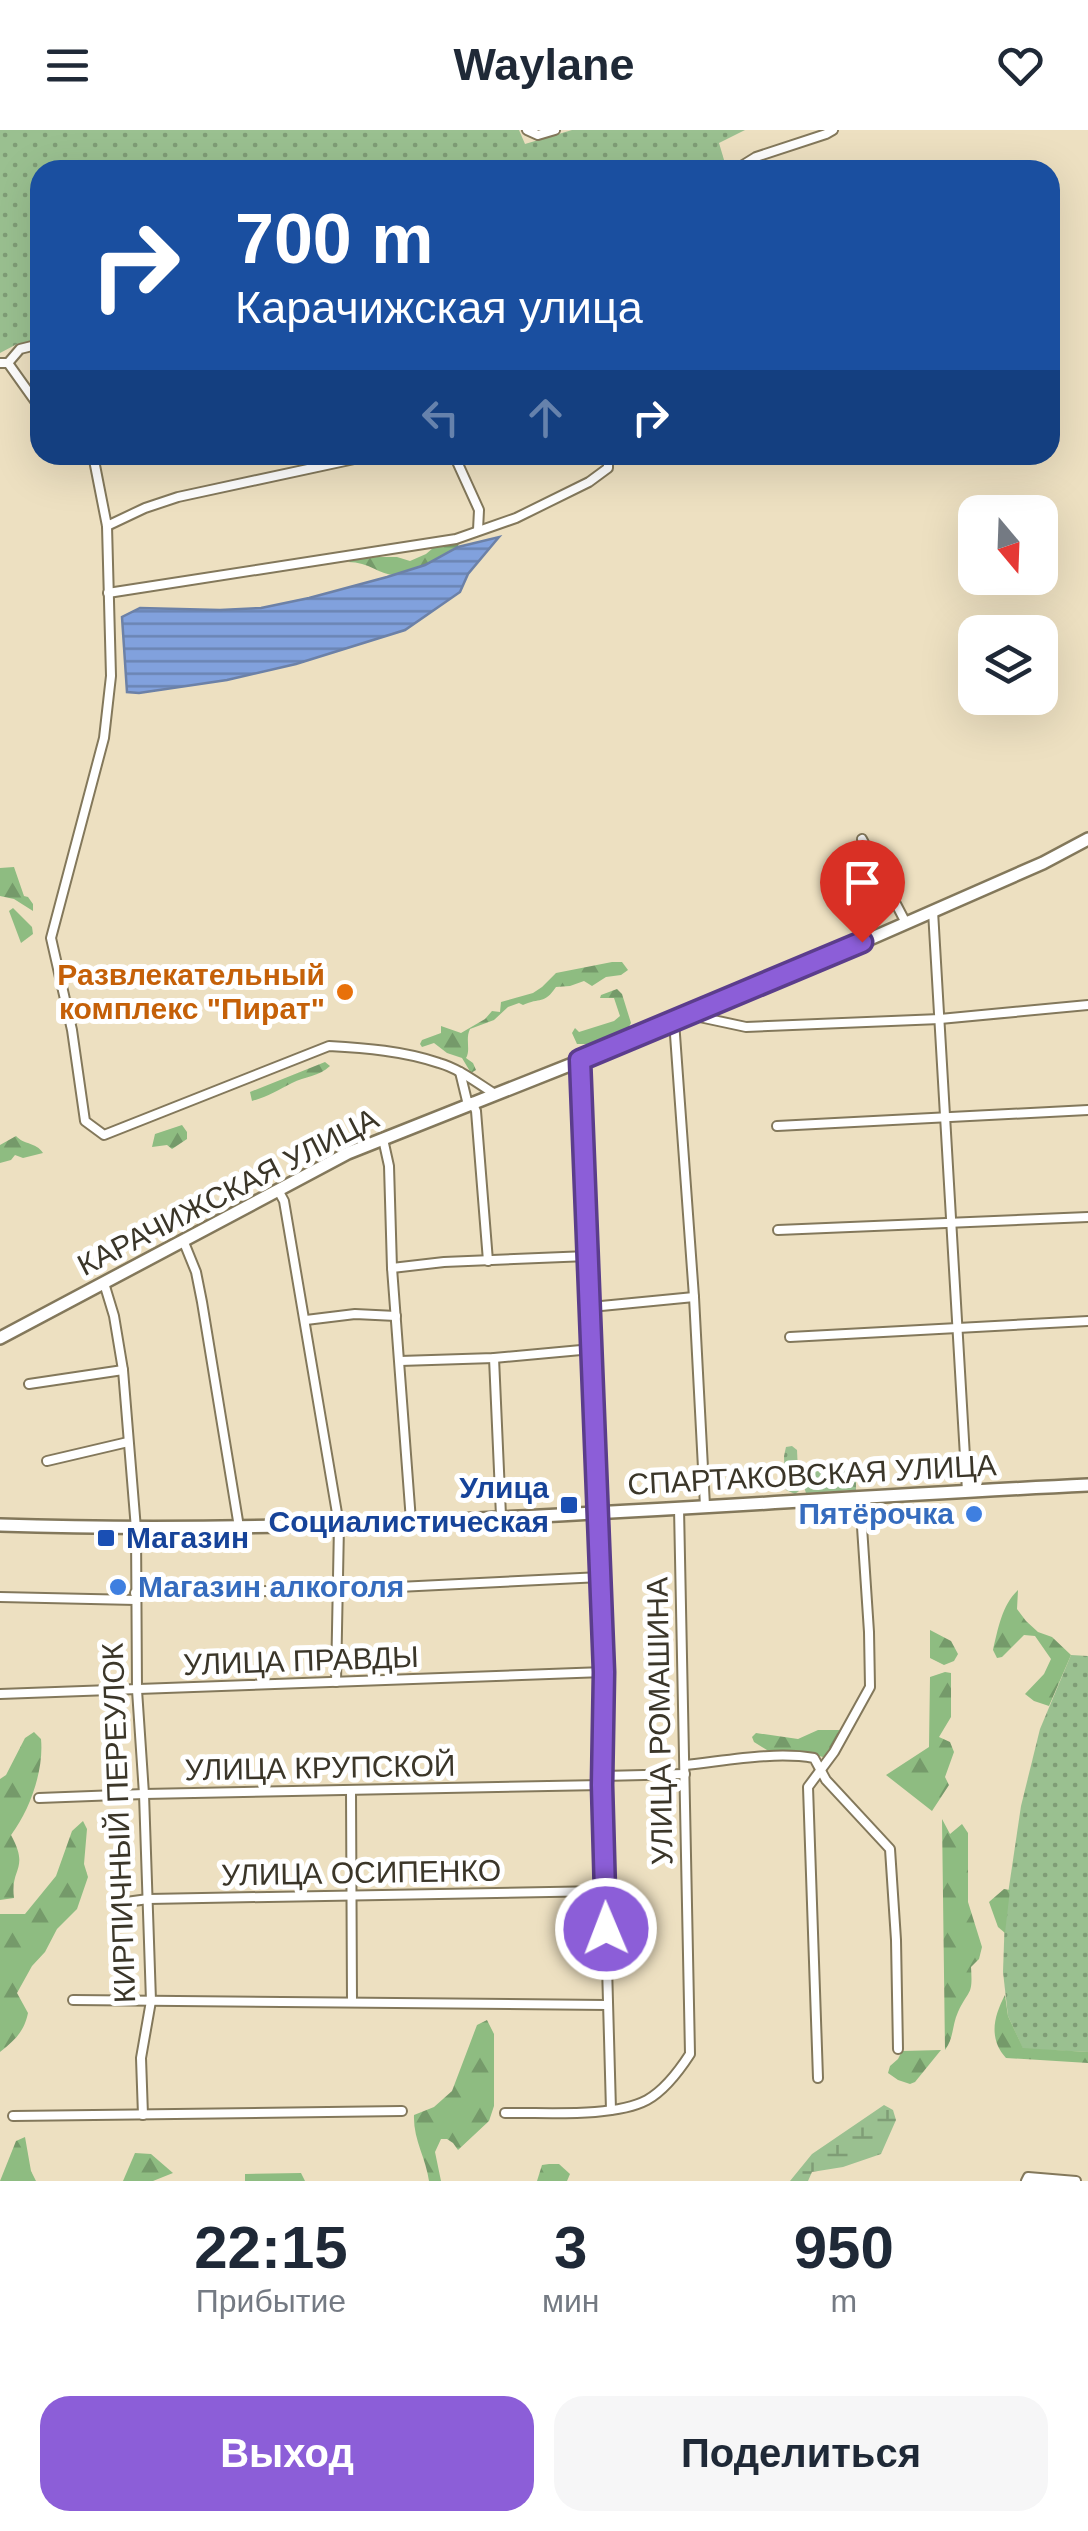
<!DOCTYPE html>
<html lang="ru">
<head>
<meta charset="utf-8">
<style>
	body { margin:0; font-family:Helvetica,sans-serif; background:#f6f6f7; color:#1f2937; height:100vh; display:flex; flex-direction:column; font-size:38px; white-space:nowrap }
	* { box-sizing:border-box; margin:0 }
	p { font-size:32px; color:#747a83 }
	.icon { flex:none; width:55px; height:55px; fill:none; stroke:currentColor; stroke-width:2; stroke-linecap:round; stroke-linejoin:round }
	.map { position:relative; height:2051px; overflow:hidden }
	.panel { display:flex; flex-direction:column; background:#fff; flex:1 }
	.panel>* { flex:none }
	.hud { position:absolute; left:30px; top:30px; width:1030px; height:305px; border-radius:30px; box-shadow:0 10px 40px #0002; background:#1a4fa0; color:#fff; overflow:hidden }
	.needle { width:65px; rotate:161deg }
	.controls { position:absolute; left:958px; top:365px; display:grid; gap:20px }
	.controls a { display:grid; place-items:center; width:100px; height:100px; border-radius:20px; background:#fff; box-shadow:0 10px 40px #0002; font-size:50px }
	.pin { position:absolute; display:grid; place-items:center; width:85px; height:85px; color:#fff; margin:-102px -42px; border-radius:50% 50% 50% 0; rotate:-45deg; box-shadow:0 0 10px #0007 }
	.pin .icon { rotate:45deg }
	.me { position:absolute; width:110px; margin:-55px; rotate:359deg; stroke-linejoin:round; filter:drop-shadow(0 0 8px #0008) }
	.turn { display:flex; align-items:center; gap:35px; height:210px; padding:0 40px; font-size:45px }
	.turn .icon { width:130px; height:130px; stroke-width:2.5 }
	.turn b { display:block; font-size:70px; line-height:85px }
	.lanes { display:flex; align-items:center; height:95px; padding:0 40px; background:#0003; justify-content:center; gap:50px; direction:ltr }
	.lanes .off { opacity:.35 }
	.eta { display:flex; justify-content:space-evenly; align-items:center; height:170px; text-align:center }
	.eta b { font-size:60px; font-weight:800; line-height:70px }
	.button { display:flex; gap:20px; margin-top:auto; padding:20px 40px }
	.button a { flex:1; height:115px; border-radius:30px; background:#8c5ed8; color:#fff; font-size:40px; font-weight:800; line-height:115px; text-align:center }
	.button a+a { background:#f6f6f7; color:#1f2937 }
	header { display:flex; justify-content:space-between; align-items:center; height:130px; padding:0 40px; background:#fff; font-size:45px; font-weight:800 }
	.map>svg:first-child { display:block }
</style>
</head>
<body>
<header><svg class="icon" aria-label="menu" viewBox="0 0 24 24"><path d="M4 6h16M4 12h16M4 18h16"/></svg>Waylane<svg class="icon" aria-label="heart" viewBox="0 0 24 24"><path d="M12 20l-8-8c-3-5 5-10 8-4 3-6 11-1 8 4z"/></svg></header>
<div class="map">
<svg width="1088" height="2051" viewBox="0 0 1088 2051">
	<defs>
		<pattern id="grass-dots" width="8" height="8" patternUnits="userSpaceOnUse" patternTransform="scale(2.5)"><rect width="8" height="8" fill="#9ac090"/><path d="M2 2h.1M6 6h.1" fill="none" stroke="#7f9d76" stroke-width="1.8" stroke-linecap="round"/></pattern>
		<pattern id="forest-firs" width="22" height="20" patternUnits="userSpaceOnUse" patternTransform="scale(2.5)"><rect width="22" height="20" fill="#8ebc81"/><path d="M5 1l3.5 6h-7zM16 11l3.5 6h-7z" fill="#759a6a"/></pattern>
		<pattern id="wetland-marsh" width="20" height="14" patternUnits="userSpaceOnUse" patternTransform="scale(2.5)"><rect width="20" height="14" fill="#9ac090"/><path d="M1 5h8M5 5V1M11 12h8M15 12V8" fill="none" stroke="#7f9d76"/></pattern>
		<pattern id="water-rules" width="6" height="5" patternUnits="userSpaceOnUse" patternTransform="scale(2.5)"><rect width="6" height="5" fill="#81a1dd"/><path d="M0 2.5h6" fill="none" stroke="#6b84b3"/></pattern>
	</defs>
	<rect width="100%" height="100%" fill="#ede0c1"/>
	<g fill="url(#grass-dots)">
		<path d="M0,0H519L525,14L572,0H745L719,13L727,40H40V209L17,214L0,223Z"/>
		<path d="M792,1316L797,1320L799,1361L795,1364L786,1360L785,1356L784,1326L786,1317Z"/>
		<path d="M856,1339V1360L806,1363L805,1360L804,1342Z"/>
		<path d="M1071,1525L1088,1526V1922L1023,1919L1008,1886L1003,1842L1005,1784L1021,1676L1040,1599Z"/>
	</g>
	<g fill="url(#forest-firs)">
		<path d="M459,413L456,422C438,430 415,446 395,445C380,445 369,432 348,432L357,428L378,427H397L410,431L426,424L433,418Z"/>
		<path d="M14,737L24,766L28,767L33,774V781L14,769L0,766V738Z"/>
		<path d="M13,778L32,797L33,804L21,813L9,781Z"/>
		<path d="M612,832H622L628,840L621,845L606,847L592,856L584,851L570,856L556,857C544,875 540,867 523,875L519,873L508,877L494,890L470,899C465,909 471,920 466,928L473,933L476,940L471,943L462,928L447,923L434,913L422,917L420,914L422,910L441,903V896L461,903L485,889L492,881L500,882L501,872L533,863L542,857L556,843Z"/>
		<path d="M617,859L622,864L631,893L626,902L587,914H577L572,903L575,898L579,902L614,891L620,886L614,868H600L601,865Z"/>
		<path d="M325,932L330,936C319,947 305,946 292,953C278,960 267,967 252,971L250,962Z"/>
		<path d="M182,995L187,1002V1009L172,1019L167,1015L152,1017L155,1004Z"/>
		<path d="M16,1006C24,1015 36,1012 43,1023L23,1028L15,1025L11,1030L0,1033V1015Z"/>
		<path d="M1018,1460L1017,1479L1026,1491L1038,1502L1052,1507L1071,1525L1049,1576L1034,1571L1025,1564L1044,1544L1051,1529L1035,1506L1024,1505L1002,1527L997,1528L993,1520C998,1499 1002,1475 1018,1460Z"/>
		<path d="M930,1500L951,1511L958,1524L954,1531L944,1535L930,1528Z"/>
		<path d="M945,1542L951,1543V1587L939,1607L950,1612L954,1622L945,1647L949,1655L932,1681L886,1645L929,1617L930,1547Z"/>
		<path d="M818,1600H839V1604L830,1622L823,1627L805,1623L767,1620L754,1612L752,1607L756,1603L798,1609Z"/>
		<path d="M34,1602L41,1609C44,1640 30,1680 11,1705C30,1740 10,1737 14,1768L0,1770V1649L6,1645L25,1608Z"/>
		<path d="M942,1689L950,1704L962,1694L968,1703V1772L982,1817L979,1829L971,1837C973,1867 969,1858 958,1882C952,1895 954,1908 945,1920Z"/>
		<path d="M83,1691L87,1699L84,1734L88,1747L77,1779L57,1799L45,1822L32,1836L17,1863L28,1883C24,1902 15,1910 0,1922V1784H25L56,1746L72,1701Z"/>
		<path d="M1004,1759L1010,1760L1005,1803L998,1797L989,1772Z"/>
		<path d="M1005,1865L1008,1886L1023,1918L1088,1922V1933L1006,1928C988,1908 994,1886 1005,1865Z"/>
		<path d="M487,1890L494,1904V1976L489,1991L458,2020L453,2013L447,2009H441L435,2022L441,2051H429C426,2028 413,2009 414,1985L434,1977L452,1961L477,1895Z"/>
		<path d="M941,1920L915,1952L910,1954L898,1950L888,1943L890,1936L898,1929L902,1921Z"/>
		<path d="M25,2007L31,2041L36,2051H0L16,2011Z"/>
		<path d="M135,2023L151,2024L173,2043L153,2051H123Z"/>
		<path d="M549,2034H559L570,2044L567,2051H537L542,2035Z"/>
		<path d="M301,2043L305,2051H245V2044Z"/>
	</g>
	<path fill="url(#wetland-marsh)" d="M884,1975L893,1980L896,1990L881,2024L843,2037L812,2042L808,2051H790L812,2024Z"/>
	<path fill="url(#water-rules)" stroke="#6c81a7" stroke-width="2.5" d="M499,407L468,444L460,462L405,500L296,534L227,550L139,563L127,562L122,487L140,478L220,480L261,478L309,468L387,447L425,435L458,417Z"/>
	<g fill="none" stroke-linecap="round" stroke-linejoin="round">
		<g stroke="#83785b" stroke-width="12">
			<g id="street">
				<path d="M527,0L538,5L555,0"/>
				<path d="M735,40L756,27L826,4L833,0"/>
				<path d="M0,233H8L20,219L40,214"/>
				<path d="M8,233L40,278"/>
				<path d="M93,325L107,396L111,546L104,608L51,808L72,900L85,991L104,1005L329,916C365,918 404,921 439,933C460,939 477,953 495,964"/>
				<path d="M454,325L479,380L478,400"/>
				<path d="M107,396L145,378L178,367L373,325"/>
				<path d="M108,463L456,409L516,388L589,352L608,338V325"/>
				<path d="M862,709L906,793"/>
				<path d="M933,781L967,1361"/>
				<path d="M690,885L746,897L940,889L1088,875"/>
				<path d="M674,891L694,1167L705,1376"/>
				<path d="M581,931L604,1542L602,1655L611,1980"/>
				<path d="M460,942L468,975"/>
				<path d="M472,972L476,981L488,1131"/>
				<path d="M777,996L1088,980"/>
				<path d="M383,1009L389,1036L392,1138L411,1391"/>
				<path d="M278,1060L284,1071L339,1395L336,1552"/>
				<path d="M778,1100L1088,1087"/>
				<path d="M183,1110L196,1142L202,1172L239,1397"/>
				<path d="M392,1138L444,1132L588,1126"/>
				<path d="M104,1153L114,1186L123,1240L136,1399L137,1560L144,1664L151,1871L141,1928L143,1985"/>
				<path d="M591,1177L694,1167"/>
				<path d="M306,1190L355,1184L396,1186"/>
				<path d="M790,1207L1088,1191"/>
				<path d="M494,1228L501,1386"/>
				<path d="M400,1231L494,1228L592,1219"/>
				<path d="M29,1254L123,1240"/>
				<path d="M47,1331L128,1312"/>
				<path d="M135,1463L337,1460L601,1447"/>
				<path d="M0,1467L136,1470"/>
				<path d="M0,1564L604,1542"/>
				<path d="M685,1635C725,1631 774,1621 814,1628L826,1650L890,1719L896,1810L898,1919"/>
				<path d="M603,1646L685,1644"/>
				<path d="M351,1661L352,1872"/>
				<path d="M39,1668L144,1664L602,1655"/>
				<path d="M119,1773L148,1769L605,1761"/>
				<path d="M73,1870L607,1875"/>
				<path d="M818,1948L808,1657L834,1622L870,1557L869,1502L860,1367"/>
				<path d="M505,1983C544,1982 613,1988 647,1970C665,1960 679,1941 690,1924L679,1378"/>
				<path d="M13,1986L402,1981"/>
				<path d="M1026,2051L1028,2047L1076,2051"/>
			</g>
		</g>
		<g stroke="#83785b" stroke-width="16">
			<g id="secondary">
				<path d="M0,1208L348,1023L610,919L863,812L1043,733L1088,709"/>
				<path d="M0,1395C363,1407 726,1372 1088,1355"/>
			</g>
		</g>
		<use href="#street" stroke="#fff" stroke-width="8"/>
		<use href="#secondary" stroke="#fff" stroke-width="11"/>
	</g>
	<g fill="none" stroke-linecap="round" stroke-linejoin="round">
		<g stroke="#5b3d8c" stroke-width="25">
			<path id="route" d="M606,1799L602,1655L604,1542L580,930L862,812"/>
		</g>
		<use href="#route" stroke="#8c5ed8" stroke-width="18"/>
	</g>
	<circle fill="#e8710a" stroke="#fff" stroke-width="4" cx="345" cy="862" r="10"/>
	<g fill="#1a4fb4" stroke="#fff" stroke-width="4">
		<rect x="559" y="1365" width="20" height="20" rx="5"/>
		<rect x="96" y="1398" width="20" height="20" rx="5"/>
	</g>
	<g fill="#3f7fe0" stroke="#fff" stroke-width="4">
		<circle cx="974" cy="1384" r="10"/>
		<circle cx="118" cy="1457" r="10"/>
	</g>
	<g text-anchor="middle" stroke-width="10" stroke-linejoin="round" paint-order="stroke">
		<g font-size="30" font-weight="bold" fill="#c56008" stroke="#fff" text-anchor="end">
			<text x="325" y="855">Развлекательный<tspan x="325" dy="34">комплекс "Пират"</tspan></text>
		</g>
		<g font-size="30" fill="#3b3629" stroke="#fff">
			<text transform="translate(228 1062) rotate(-27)" y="10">КАРАЧИЖСКАЯ УЛИЦА</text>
			<text transform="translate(812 1345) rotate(-3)" y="10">СПАРТАКОВСКАЯ УЛИЦА</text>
			<text transform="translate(301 1531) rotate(-2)" y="10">УЛИЦА ПРАВДЫ</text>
			<text transform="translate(660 1591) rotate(-91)" y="10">УЛИЦА РОМАШИНА</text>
			<text transform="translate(320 1638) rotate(-1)" y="10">УЛИЦА КРУПСКОЙ</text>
			<text transform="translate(119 1693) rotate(-92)" y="10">КИРПИЧНЫЙ ПЕРЕУЛОК</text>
			<text transform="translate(361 1743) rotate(-1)" y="10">УЛИЦА ОСИПЕНКО</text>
		</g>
		<g font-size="30" font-weight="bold" fill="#164399" stroke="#fff" text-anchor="end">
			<text x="549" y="1368">Улица<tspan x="549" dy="34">Социалистическая</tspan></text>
			<text x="126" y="1418" text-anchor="start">Магазин</text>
		</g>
		<g font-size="30" font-weight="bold" fill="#366cbe" stroke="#fff" text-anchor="end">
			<text x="954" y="1394">Пятёрочка</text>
			<text x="138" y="1467" text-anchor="start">Магазин алкоголя</text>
		</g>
	</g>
</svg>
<div class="controls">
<a><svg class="needle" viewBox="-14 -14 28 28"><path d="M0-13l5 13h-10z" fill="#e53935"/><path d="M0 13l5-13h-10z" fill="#747a83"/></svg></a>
<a><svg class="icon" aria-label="layers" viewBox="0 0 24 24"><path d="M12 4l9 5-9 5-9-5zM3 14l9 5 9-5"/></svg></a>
</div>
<div class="pin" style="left:862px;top:812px;background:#d93025"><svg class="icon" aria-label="arrive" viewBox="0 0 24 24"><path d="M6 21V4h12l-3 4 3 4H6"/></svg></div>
<svg class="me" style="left:606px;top:1799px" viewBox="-20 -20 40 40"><circle r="17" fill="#8c5ed8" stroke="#fff" stroke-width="3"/><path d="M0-11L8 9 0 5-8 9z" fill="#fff"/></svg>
<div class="hud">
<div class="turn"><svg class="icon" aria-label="right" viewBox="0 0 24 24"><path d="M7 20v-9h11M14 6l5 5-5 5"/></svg><div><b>700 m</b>Карачижская улица</div></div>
<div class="lanes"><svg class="icon off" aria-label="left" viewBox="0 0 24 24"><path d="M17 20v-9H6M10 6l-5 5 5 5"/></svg><svg class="icon off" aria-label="ahead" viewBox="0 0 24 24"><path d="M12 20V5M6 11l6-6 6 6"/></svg><svg class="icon" aria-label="right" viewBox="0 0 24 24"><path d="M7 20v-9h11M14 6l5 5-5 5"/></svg></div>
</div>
</div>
<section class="panel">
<div class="eta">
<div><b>22:15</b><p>Прибытие</p></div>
<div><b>3</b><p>мин</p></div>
<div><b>950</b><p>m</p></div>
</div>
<div class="button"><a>Выход</a><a>Поделиться</a></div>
</section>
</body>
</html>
